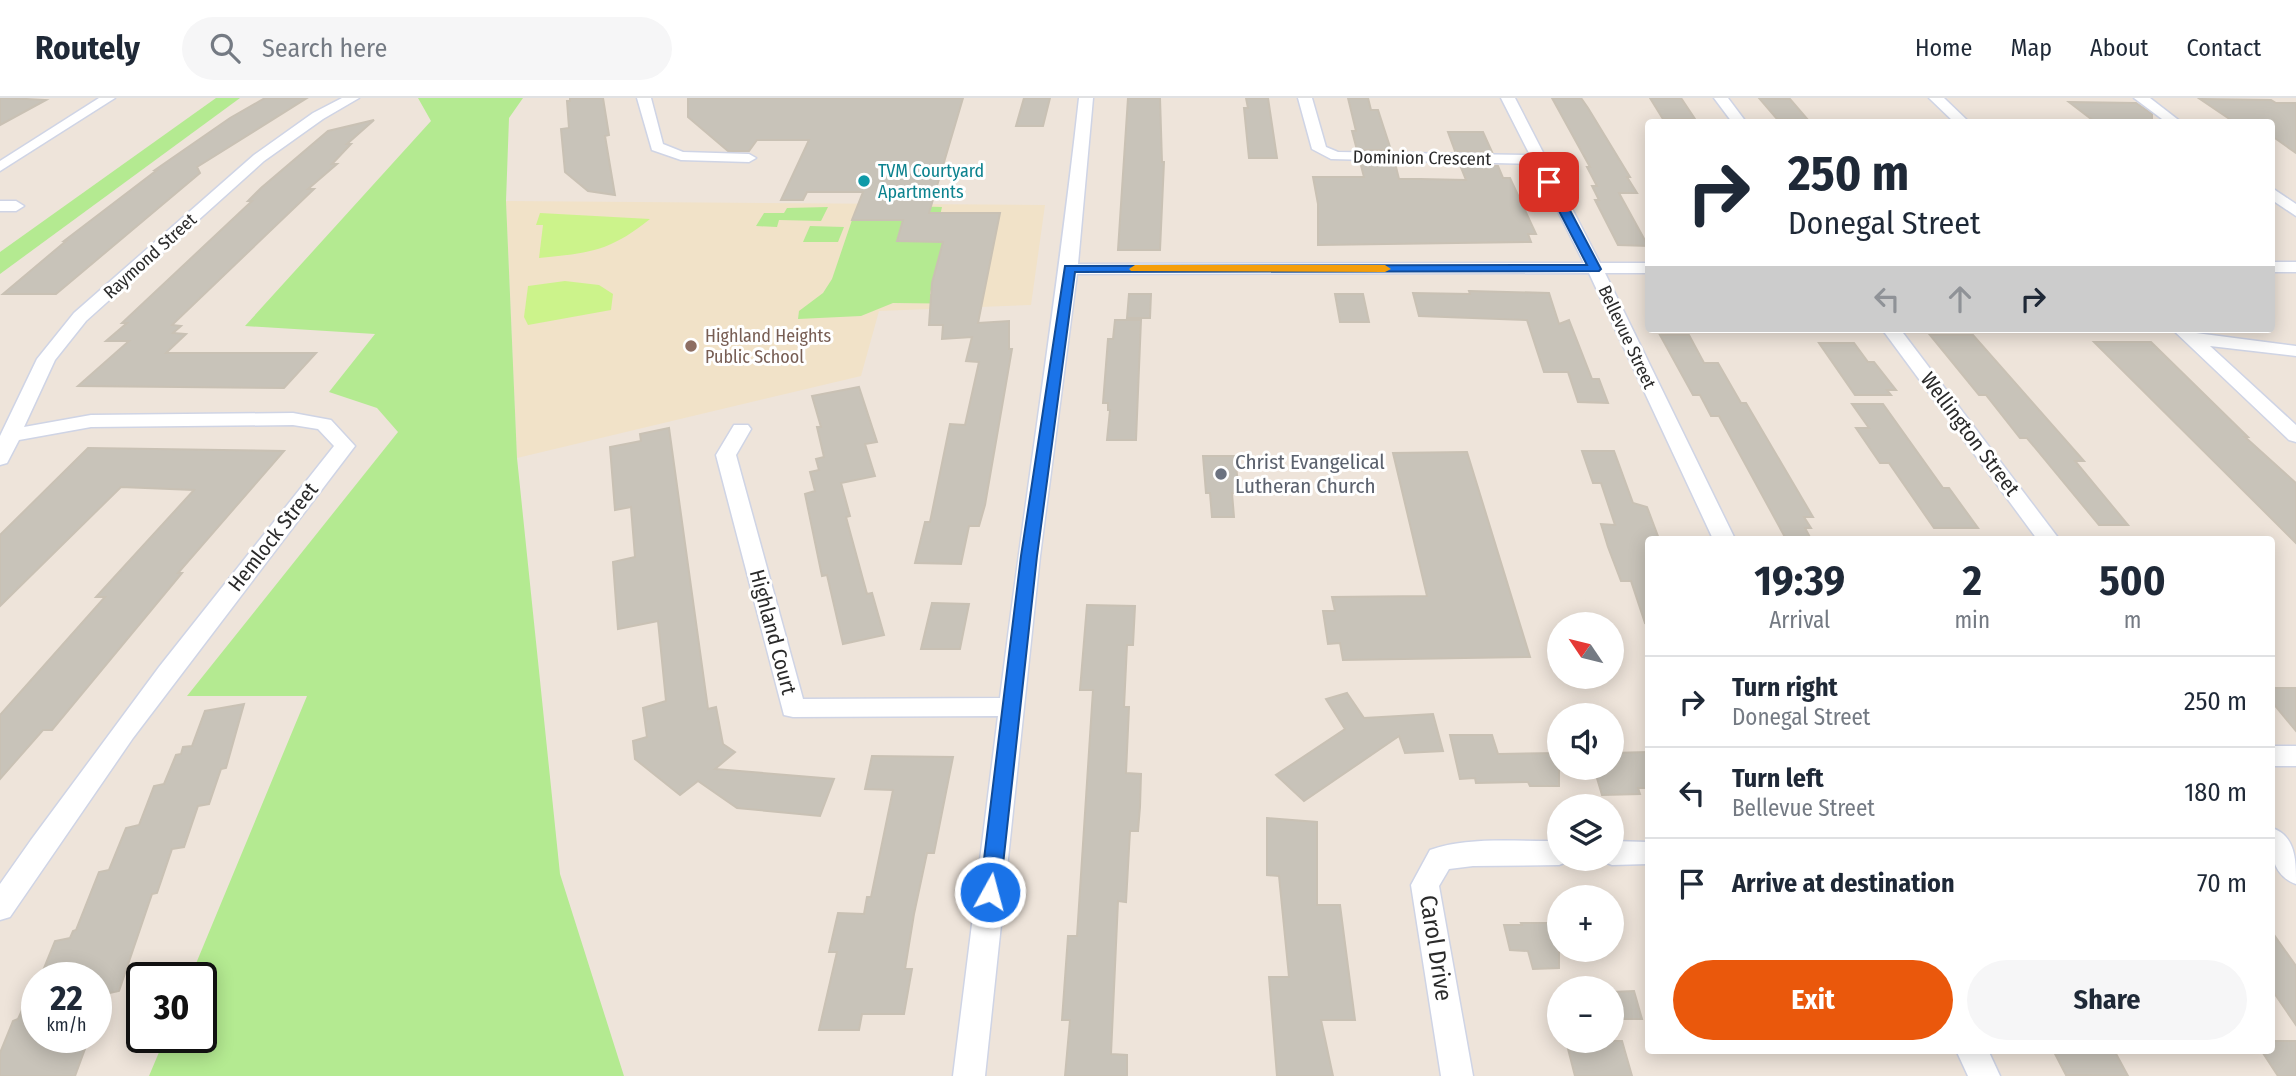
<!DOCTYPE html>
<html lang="en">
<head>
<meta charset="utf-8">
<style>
	body { margin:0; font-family:"Fira Sans Condensed",sans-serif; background:#f6f6f7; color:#1f2937; height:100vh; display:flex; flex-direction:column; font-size:26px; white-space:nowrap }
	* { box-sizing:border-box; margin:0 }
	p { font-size:23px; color:#747a83 }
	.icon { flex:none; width:38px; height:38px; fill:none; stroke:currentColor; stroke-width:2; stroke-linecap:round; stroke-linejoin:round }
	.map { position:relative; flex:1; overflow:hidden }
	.side { position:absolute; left:1645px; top:438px; width:630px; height:518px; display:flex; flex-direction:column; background:#fff; border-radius:7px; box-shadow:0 4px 18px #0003 }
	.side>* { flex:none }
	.top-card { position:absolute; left:1645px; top:21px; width:630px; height:214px; border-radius:7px; box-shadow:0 4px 18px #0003; background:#fff; color:#1f2937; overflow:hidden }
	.needle { width:46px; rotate:305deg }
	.tools { position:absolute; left:1547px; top:514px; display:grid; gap:14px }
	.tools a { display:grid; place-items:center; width:77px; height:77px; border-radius:50%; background:#fff; box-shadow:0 4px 18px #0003; font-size:35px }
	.speed { position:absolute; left:21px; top:864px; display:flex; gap:14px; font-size:35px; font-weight:700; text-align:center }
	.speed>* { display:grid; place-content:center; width:91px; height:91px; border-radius:50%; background:#fff; box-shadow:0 4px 18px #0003; line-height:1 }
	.speed small { font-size:18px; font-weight:400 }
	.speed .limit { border:4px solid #111; border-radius:10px; background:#fff; color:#111 }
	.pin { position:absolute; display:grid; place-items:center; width:60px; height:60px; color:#fff; margin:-30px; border-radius:14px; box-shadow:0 4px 10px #0006 }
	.me { position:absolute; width:77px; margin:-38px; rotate:7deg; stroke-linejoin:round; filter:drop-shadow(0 0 5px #0008) }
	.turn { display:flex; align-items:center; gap:24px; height:147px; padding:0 28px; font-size:32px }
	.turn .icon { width:91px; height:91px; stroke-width:2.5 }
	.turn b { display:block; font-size:49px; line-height:60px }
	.lanes { display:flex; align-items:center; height:66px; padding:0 28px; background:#0003; justify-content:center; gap:35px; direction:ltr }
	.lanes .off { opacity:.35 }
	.eta { display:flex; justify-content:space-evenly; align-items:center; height:119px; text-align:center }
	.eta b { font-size:42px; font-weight:700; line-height:49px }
	.action { display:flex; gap:14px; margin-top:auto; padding:14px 28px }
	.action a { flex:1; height:80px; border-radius:42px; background:#ea580c; color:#fff; font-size:28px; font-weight:700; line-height:80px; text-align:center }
	.action a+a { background:#f6f6f7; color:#1f2937 }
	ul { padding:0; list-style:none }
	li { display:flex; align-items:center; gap:21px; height:91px; padding:0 28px; border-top:2px solid #e0e1e3 }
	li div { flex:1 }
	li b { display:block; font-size:26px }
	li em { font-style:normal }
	header { display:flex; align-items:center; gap:42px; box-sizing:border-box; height:98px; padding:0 35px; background:#fff; border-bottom:2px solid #e0e1e3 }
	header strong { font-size:33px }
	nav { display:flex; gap:38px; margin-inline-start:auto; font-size:24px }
	.search { width:490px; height:63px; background:#f6f6f7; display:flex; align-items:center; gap:18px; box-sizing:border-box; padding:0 24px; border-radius:38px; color:#747a83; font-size:26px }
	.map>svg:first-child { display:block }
</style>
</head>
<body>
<header>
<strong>Routely</strong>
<div class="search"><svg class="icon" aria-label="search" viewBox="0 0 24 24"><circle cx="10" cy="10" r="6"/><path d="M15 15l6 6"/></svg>Search here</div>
<nav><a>Home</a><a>Map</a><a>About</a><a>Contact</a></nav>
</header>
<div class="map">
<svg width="2296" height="978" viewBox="0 0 2296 978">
	<rect width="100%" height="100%" fill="#eee4da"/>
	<path fill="#f1e2c8" d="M506,103L1045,107L1031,207L879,213L861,278L517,360Z"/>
	<g fill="#b4ea91">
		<path d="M216,0H240L0,176V154Z"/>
		<path d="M418,0H523L509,20L506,103L517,360L560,776L624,978H149L165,940H201V880H190L307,598H187L398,334L377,310L329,294L375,236L245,228L431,23Z"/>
		<path d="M875,107L942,109L940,118L905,119L897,143L943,144L930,196H980L979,206L893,205L861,218L798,221L799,213L823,195L832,181L852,122H870Z"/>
		<path d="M828,109L821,123L779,122L777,129L756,128L764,115H784L787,110Z"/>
		<path d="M810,128L844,129L838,144H803Z"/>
	</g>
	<g fill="#ccf38b">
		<path d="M540,115L650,121C609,154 589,155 539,160L543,127H536Z"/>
		<path d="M565,183L599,187L613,196L611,212L528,227L524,219L528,188Z"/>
	</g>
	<g fill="#c8c3b9" stroke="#c9c1b4" stroke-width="2">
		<path d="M0,0H7L46,2L0,27Z"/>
		<path d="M265,0H307L197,69L200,75L56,196H3L66,143H64L157,72H155L230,20Z"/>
		<path d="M570,0H603L609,37L605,38L615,97L588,93L565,74L561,31L569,30L567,3H570Z"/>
		<path d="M688,0H963L929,115H1000L978,225L1009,223V251H1012L985,407L979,428H969L961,466L915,465L925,424H930L950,326L965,327L979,264L966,263L972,239L942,241L943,227H929L932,185L943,144L897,143L903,122H852L863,94H807L803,102H781L809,42H757L749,53H728L688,19Z"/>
		<path d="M1024,0H1050L1043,28H1016Z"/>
		<path d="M1128,0H1160L1162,64H1164L1160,152H1118Z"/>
		<path d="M1246,0H1268L1277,60H1249L1244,10H1248Z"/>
		<path d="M1348,0H1368L1371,12H1378L1391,52H1357L1352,33H1356Z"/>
		<path d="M1552,0H1581L1588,10L1630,79H1627L1637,95H1619L1648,148L1618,147L1595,102H1599L1592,88H1597L1587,69H1590Z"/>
		<path d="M1650,0H1681L1695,21H1663Z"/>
		<path d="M1759,0L1790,1L1808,22L1777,21Z"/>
		<path d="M2200,1L2271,2L2276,5H2296V55L2272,38V24H2234Z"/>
		<path d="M2069,4L2136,5L2152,16V24H2095Z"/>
		<path d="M374,22L347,46H351L332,66H337L308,91H314L172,227L181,228L173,235L186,236L166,255H316L284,290L78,288L129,243H106L127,225H122L252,103H248L261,90L328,33Z"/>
		<path d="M1448,34H1483L1492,54L1455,53Z"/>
		<path d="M1360,64L1395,65L1399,81H1420L1466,82L1460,67L1498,68L1503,80H1510L1536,136H1528L1531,144L1318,147V106L1313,79H1364Z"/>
		<path d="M1469,193L1549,195L1559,226L1569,222L1592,281H1599L1608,305L1578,304L1568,274H1544L1527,222L1419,218L1413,195L1470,196Z"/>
		<path d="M1129,196H1151L1150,220H1127Z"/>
		<path d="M1335,196H1363L1369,224H1340Z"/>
		<path d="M1115,222H1141L1136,342H1107L1110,312H1108V305H1103L1108,241H1113Z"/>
		<path d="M1660,237H1689L1704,265H1718L1741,305H1746L1813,419H1804L1811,430H1805L1811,441H1786L1719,318H1711L1700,297H1693Z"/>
		<path d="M1930,237H1973L2084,363H2075L2128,427H2099L2027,340H2020L1986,297H1979Z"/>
		<path d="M2094,244H2151L2248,339H2245L2296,385V445Z"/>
		<path d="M1819,245H1854L1868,264H1874L1896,292H1887L1891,297H1855Z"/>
		<path d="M859,289L877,344L865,346L875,378L841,385L850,418L846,419L867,496L872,495L884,537L843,546L827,477L822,478L805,396L815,393L810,374L819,372L816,361L824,359L817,329H821L812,298Z"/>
		<path d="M1852,306H1883L1943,390H1949L1978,430H1934L1889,365H1880L1856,330H1869Z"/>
		<path d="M669,330L708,611L716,609L723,646L735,654L715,671L834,681L820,718L737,710L698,683L680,697L635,661L633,643L647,639L643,610L666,603L658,523L618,531L613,464L635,459L631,409L615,412L610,349L641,343L640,336Z"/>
		<path d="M88,350L284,353L178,475H182L52,632H43L0,681V617L105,499H96L194,392L121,389L0,508V437Z"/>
		<path d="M1582,353H1614L1633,405L1647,409L1659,441H1648V524L1645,525L1631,483H1621L1608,449L1601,426L1615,427L1601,385H1593Z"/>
		<path d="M1467,354L1530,559L1343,562L1340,545L1328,546L1323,513H1335L1332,499L1427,498L1393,355Z"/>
		<path d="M1203,358H1235L1239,395H1232L1234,419H1212L1210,395H1206Z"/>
		<path d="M932,505L969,506L960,551H921Z"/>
		<path d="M1087,507L1135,508L1133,547H1127L1124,609H1129L1126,675L1141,676L1140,709L1138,733H1130L1126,804L1118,803L1111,956L1127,957V978H1065L1070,922H1062L1068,838H1077L1093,592H1080Z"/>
		<path d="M2272,590H2296V633L2272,604Z"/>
		<path d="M1347,595L1364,620L1433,616L1443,653L1405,655L1399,638L1304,703L1276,677L1345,631L1326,601Z"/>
		<path d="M244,606L226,670L221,671L209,706L198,708L184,749L172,751L157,795L152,796L119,893L96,898V880H40L55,843L70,840L73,833L76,832L99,774L109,772L126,730L139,727L154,688L164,686L176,657L181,656L183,649L192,648L205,613Z"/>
		<path d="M1450,637H1492L1498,656L1559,655V688H1530L1528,684L1476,685L1475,680L1460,681Z"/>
		<path d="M1648,654V690H1638L1640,696L1602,697L1594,670H1612V655Z"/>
		<path d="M872,658L953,659L934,755H927L914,816L905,871H912L904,916H862L859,932H819L837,854H829L838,815L864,816L867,799H871L893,692L865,691Z"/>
		<path d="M1267,720L1317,724V807H1340L1355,922H1321L1333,978H1277L1269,879H1289L1279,778L1267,777Z"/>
		<path d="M1521,825H1559V870L1533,871L1528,853L1510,852L1504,827H1522Z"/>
		<path d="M2272,834L2296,868V927L2272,892Z"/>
		<path d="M37,879V940H89L75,978H0V955L13,923L18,921Z"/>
		<path d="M1634,893L1642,921H1612V894Z"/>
		<path d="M1566,943H1622L1632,978H1575Z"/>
		<path d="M2272,943H2296V978H2278L2261,952H2272Z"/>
		<path d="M2053,952H2114L2128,978L2066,977Z"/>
	</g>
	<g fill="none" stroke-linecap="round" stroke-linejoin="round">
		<g stroke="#cfd4e5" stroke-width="3">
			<g id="street">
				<path d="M99,0H115L0,73V63Z"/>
				<path d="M342,0H359L323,21L264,63L86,223L55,262L24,329L91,317L293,315L331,322L355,348L133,640L10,819L0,822V786L31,742L159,569L334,348L318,331L293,327L91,329L19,342L7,365L0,367V338L37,261L74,215L254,57L313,15Z"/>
				<path d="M637,0H651L663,46L683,54L749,56L756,60L749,64L681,62L652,52Z"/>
				<path d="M1079,0H1093L1078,166L1584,165L1534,66L1331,61L1312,51L1298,0H1312L1326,49L1338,54L1530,57L1501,0H1515L1600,165H1648V175H1605L1735,441H1713L1589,175L1077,176L1040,458L985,978H953L998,618L793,619L784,617L716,357L734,327H748L751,331L736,357L803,601L1000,600C1025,399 1057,201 1079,0Z"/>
				<path d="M1714,0H1728L1746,24H1732Z"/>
				<path d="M1929,0H1944L1969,24H1954Z"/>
				<path d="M2134,0H2150L2181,24H2166Z"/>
				<path d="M2272,90L2296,106V118L2272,102Z"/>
				<path d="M0,103H16L24,108L16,113H0Z"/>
				<rect x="2272" y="164" width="24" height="10"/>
				<path d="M1882,231H1900L2059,441H2037Z"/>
				<path d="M2172,231H2191L2196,235L2296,248V258L2210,248L2296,327V344L2289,342Z"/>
				<rect x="2272" y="648" width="24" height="20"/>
				<path d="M2272,730C2296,738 2296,763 2296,786C2271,777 2270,752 2272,730Z"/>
				<path d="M1559,743V761H1570L1569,763L1559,767L1473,768L1449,771L1439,788L1473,978H1441L1411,787L1430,752C1470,738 1518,744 1559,743Z"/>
				<path d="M1612,743L1648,744V766L1612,767L1602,763L1601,761H1612Z"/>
				<path d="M1956,952H1988L2000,978H1968Z"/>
			</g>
		</g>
		<use href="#street" fill="#fff" fill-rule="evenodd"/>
	</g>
	<path fill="#1a73e8" stroke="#114b97" stroke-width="2" d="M1549,81L1555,84L1601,171L1599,173L1075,174L1037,458L1000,794L997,800L990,802L983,800L980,794L1021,458L1065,168L1587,167L1544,84Z"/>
	<path fill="#f59e0b" d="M1135,167H1385L1391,171L1385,174L1131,173L1129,171Z"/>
	<circle fill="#0f9aa8" stroke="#fff" stroke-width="2.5" cx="864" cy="83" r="7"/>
	<circle fill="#8d6e63" stroke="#fff" stroke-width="2.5" cx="691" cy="248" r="7"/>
	<circle fill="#6b7280" stroke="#fff" stroke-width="2.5" cx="1221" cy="376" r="7"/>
	<g text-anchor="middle" stroke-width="6" stroke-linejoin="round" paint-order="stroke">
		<g font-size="18" fill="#2a2a2a" stroke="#fff">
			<text transform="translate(1422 60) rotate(1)" y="6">Dominion Crescent</text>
			<text transform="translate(150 158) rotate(-42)" y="6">Raymond Street</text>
			<text transform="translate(1627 239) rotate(65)" y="6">Bellevue Street</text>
		</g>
		<g font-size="18" fill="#0d838f" stroke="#fff" text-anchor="start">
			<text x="878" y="79">TVM Courtyard<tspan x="878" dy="21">Apartments</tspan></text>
		</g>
		<g font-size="18" fill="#785e54" stroke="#fff" text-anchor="start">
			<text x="705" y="244">Highland Heights<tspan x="705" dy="21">Public School</tspan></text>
		</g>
		<g font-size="21" fill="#2a2a2a" stroke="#fff">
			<text transform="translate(1970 336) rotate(53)" y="7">Wellington Street</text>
			<text transform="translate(273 439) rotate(-52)" y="7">Hemlock Street</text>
			<text transform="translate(773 534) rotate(75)" y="7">Highland Court</text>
		</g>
		<g font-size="21" fill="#5b616d" stroke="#fff" text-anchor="start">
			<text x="1235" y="371">Christ Evangelical<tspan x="1235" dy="24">Lutheran Church</tspan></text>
		</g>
		<g font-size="24" fill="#2a2a2a" stroke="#fff">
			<text transform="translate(1436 850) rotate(81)" y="8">Carol Drive</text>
		</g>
	</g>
</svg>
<div class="tools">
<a><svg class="needle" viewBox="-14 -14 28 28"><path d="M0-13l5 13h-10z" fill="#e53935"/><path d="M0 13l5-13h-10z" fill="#747a83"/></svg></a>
<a><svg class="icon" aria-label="sound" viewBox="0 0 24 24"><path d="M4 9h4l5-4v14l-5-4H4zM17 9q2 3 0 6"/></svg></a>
<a><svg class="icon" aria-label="layers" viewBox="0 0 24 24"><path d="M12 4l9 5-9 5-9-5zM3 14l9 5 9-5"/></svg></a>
<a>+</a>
<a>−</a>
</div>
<div class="speed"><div>22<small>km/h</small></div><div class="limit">30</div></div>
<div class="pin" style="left:1549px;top:84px;background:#d93025"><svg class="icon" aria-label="arrive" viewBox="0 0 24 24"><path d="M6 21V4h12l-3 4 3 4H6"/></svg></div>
<svg class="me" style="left:990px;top:794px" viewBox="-20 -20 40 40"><circle r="17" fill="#1a73e8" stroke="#fff" stroke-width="3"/><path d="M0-11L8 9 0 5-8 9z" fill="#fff"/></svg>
<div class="top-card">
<div class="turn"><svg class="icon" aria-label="right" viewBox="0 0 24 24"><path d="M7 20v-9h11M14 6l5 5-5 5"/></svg><div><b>250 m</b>Donegal Street</div></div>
<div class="lanes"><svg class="icon off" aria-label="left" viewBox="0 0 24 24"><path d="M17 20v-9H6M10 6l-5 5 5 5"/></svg><svg class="icon off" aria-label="ahead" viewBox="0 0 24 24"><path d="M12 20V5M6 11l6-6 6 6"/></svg><svg class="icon" aria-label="right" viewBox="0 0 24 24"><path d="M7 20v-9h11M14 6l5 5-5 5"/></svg></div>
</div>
<section class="side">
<div class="eta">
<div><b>19:39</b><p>Arrival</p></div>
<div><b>2</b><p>min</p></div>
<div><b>500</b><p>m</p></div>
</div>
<ul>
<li><svg class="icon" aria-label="right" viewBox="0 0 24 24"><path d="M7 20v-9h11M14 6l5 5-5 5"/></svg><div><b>Turn right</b><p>Donegal Street</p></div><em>250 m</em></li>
<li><svg class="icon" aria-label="left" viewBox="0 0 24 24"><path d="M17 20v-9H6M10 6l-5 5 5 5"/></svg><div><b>Turn left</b><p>Bellevue Street</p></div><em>180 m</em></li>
<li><svg class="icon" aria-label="arrive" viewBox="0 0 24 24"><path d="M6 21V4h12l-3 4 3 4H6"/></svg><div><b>Arrive at destination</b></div><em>70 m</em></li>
</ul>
<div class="action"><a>Exit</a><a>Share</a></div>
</section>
</div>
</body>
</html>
